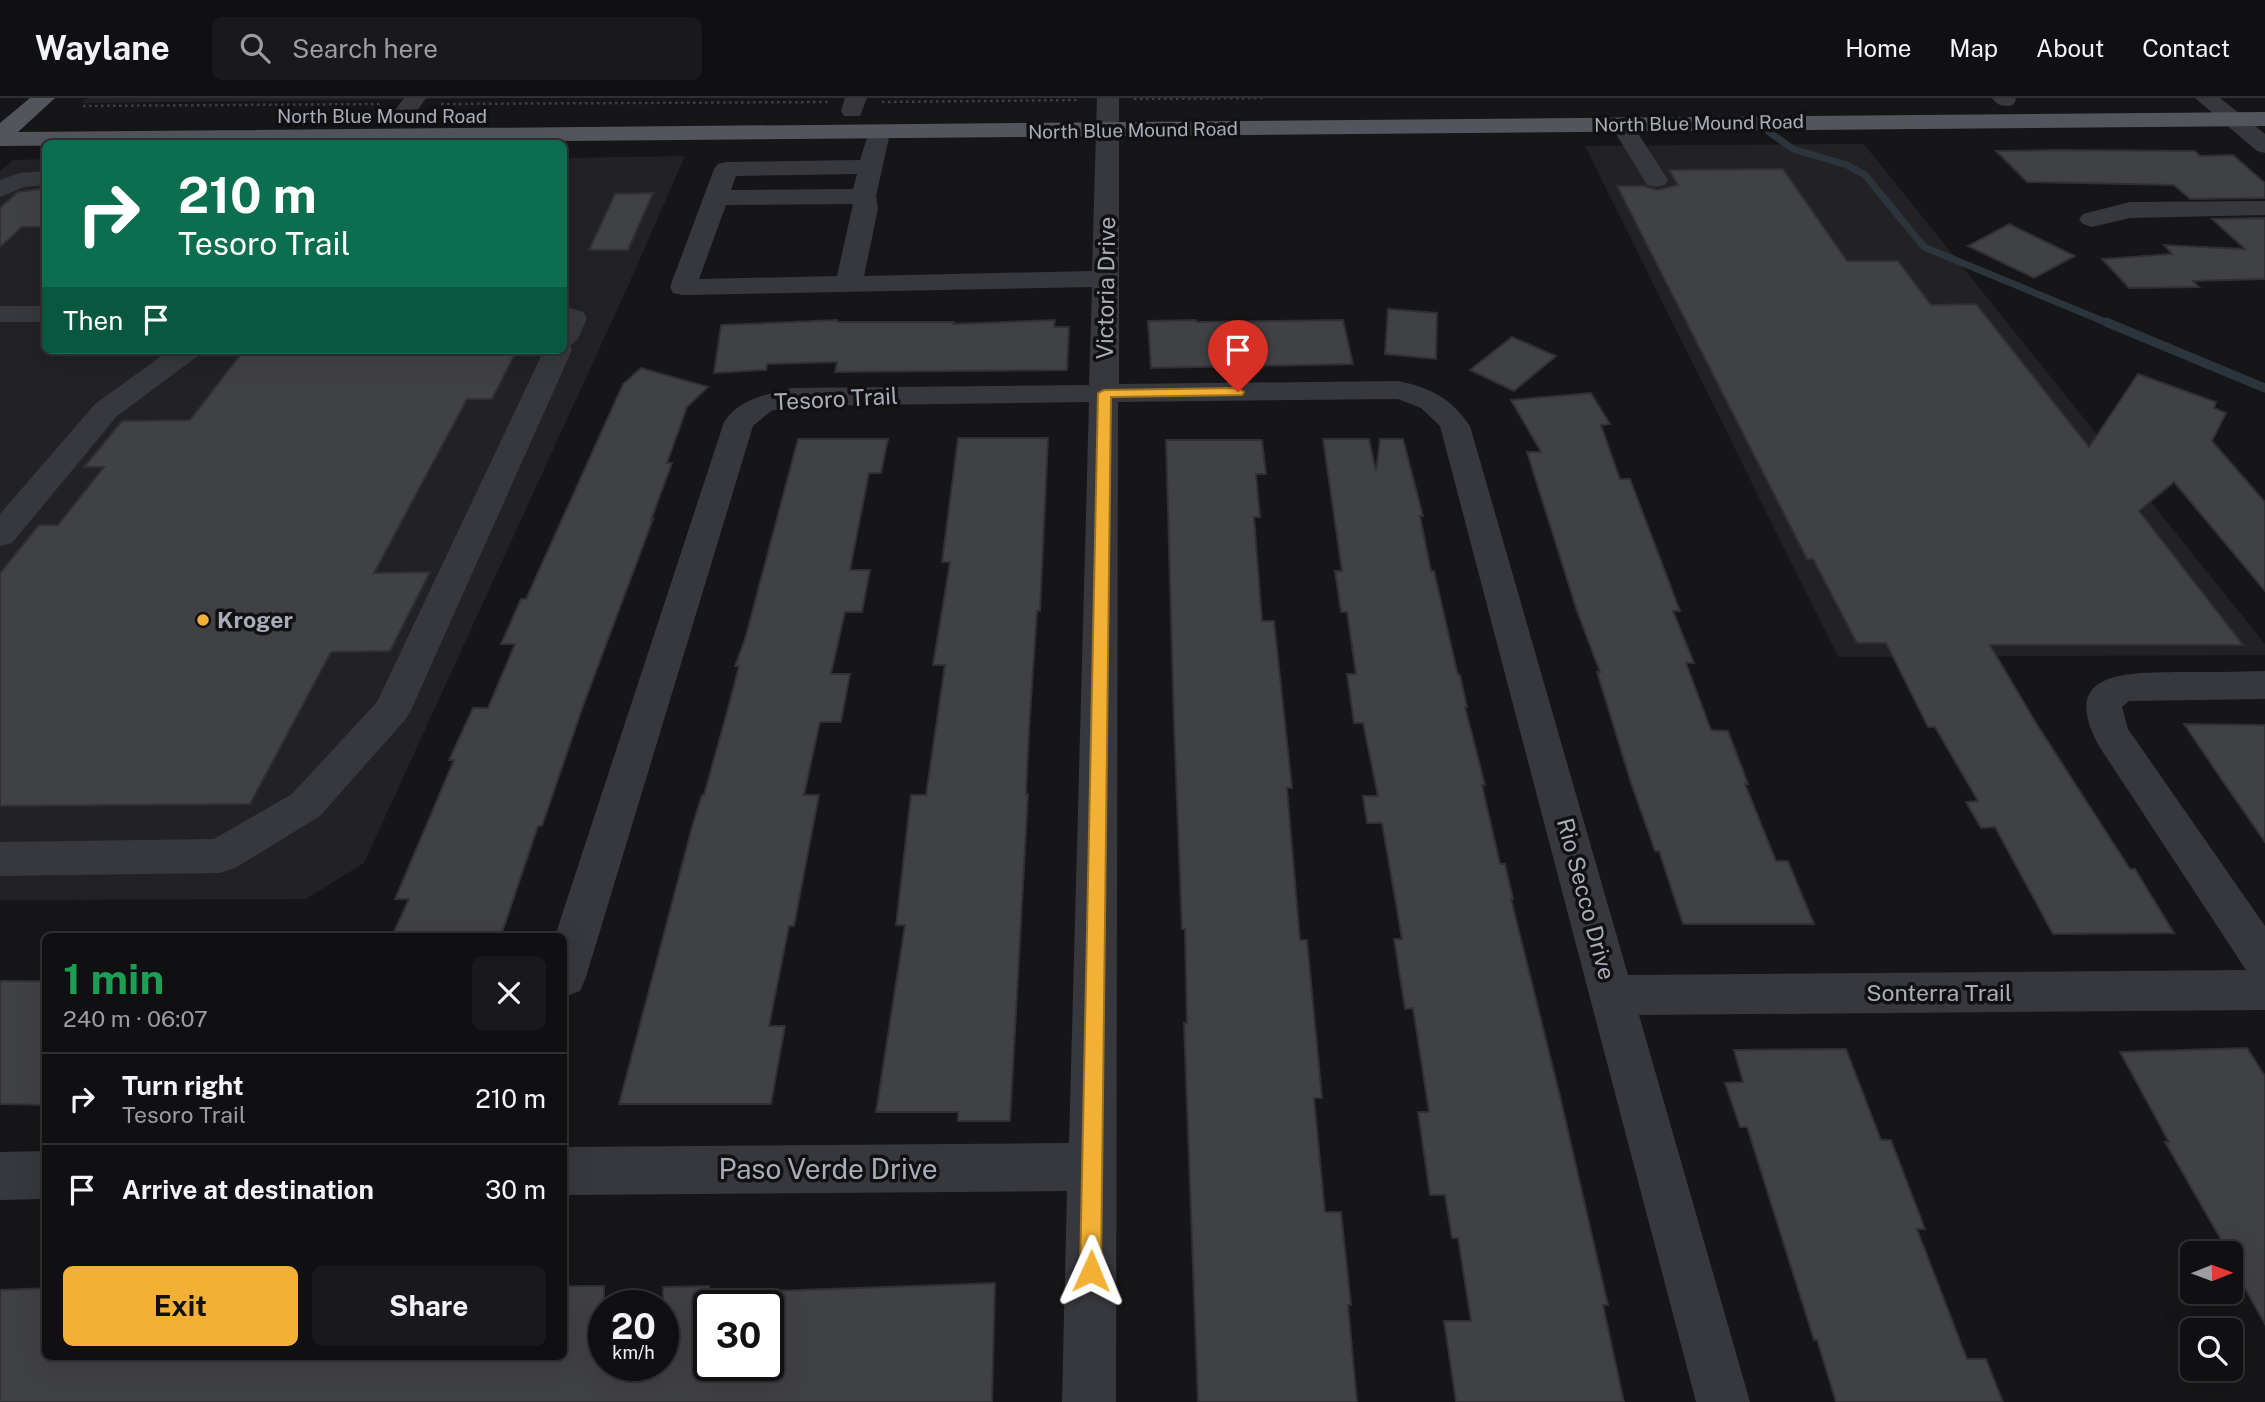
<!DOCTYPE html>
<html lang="en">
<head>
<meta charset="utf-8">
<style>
	body { margin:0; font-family:"Public Sans",sans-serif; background:#19191b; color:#f1f3f6; height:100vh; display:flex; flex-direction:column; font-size:26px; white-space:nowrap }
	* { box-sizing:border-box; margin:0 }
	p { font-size:23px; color:#9c9d9f }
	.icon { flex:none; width:38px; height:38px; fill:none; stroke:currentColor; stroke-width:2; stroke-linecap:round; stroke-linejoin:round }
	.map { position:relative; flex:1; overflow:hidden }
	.panel { position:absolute; left:42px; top:835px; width:525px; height:427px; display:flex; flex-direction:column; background:#101012; border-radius:10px; box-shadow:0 7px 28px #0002,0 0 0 2px #303032 }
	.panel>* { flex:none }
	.banner { position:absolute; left:42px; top:42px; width:525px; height:214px; border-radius:10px; box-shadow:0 7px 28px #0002,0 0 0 2px #303032; background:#0b6e4f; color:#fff; overflow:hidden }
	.needle { width:46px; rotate:89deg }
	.controls { position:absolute; left:2180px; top:1143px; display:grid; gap:14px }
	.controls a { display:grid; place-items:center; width:63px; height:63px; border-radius:10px; background:#101012; box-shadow:0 7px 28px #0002,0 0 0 2px #303032; font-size:35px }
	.speed { position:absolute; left:588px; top:1192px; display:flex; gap:14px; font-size:35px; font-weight:700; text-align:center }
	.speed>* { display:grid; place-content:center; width:91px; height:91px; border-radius:50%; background:#101012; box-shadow:0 7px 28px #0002,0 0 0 2px #303032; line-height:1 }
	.speed small { font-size:18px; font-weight:400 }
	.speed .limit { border:4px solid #111; border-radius:10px; background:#fff; color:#111 }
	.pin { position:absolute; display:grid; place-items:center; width:60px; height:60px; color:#fff; margin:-72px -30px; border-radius:50% 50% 50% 0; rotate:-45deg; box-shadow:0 0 7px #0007 }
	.pin .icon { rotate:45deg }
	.me { position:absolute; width:77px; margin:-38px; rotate:1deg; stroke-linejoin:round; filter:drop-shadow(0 0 5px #0008) }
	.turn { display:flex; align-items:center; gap:24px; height:147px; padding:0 21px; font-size:32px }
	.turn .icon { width:91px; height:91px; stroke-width:2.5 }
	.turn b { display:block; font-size:49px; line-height:60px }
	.then { display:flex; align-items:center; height:66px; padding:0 21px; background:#0003; gap:14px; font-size:26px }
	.round { display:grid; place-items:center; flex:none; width:74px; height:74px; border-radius:10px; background:#19191b }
	.head { display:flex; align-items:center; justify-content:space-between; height:119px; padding:0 21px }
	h1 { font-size:42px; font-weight:700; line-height:52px; color:#1e9e55 }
	.cta { display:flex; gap:14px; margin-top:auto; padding:14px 21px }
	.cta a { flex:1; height:80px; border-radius:10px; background:#f2b134; color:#111; font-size:28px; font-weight:700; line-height:80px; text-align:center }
	.cta a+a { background:#19191b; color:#f1f3f6 }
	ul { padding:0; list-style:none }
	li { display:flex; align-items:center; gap:21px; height:91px; padding:0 21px; border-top:2px solid #303032 }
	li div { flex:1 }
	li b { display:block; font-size:26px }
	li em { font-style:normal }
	header { display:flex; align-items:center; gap:42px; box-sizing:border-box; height:98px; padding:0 35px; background:#101012; border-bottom:2px solid #303032 }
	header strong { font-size:33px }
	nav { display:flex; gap:38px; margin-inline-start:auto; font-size:24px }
	.search { width:490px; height:63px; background:#19191b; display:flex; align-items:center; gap:18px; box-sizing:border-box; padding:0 24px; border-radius:10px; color:#9c9d9f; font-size:26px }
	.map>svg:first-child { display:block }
</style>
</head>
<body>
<header>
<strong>Waylane</strong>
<div class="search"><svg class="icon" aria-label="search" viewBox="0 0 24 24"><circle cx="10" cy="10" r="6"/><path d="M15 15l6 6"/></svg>Search here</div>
<nav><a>Home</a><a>Map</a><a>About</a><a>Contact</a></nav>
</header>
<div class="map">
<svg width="2265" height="1304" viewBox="0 0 2265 1304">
	<rect width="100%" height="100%" fill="#161618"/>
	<g fill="#222225">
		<path d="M87,0H514L82,5Z"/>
		<path d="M1864,46L2265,546V557L1838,559L1585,48Z"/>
		<path d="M685,58L628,188L364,765L306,801L0,802V73L13,62L45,61L46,252H564V60Z"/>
	</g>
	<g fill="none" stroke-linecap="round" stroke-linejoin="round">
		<path stroke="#2c353c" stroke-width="7" d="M1769,34L1793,51L1847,67L1865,77L1924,149L2110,226"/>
		<path stroke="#2c353c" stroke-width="9" d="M2106,224L2265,290"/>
	</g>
	<g fill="#404145" stroke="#303034" stroke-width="2">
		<path d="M2057,52L2195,53L2200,58L2233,57L2265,85V100L2190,101L2174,87L2027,84L1996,53Z"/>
		<path d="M1783,71L1847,163H1898L1931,207L1976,206L2089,349L2138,276L2216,304L2214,310L2226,315L2212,343L2265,404V493L2174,384L2139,413L2243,547H1990L2036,625L2130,771H2135L2174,835L2053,836L1995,729L1981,730L1966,704L1978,703L1935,629H1928L1886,545H1857L1813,461H1807L1617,88H1644L1657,92L1678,87L1669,72Z"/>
		<path d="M46,90V129H22L0,149V110L18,94Z"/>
		<path d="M653,95L628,152H589L615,96Z"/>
		<path d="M2265,120V181L2193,183L2199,189L2129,190L2102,161L2172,156L2164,147L2245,151L2212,121Z"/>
		<path d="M2009,126L2075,158L2034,180L1968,148Z"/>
		<path d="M1388,211L1437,215L1436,261L1385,256Z"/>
		<path d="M837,222V224H954L953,226L1055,222L1054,229H1069L1067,272L835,274L837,264L767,266L766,272L714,275L721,227Z"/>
		<path d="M1196,222L1197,224L1343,222L1353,266L1151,270L1148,223Z"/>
		<path d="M1512,239L1556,258L1514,293L1470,272Z"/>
		<path d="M244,252H517L492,301H467L374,475L430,474L390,553L331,554L250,706L0,708V475L39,427H58L104,369H84L122,323L190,322Z"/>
		<path d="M641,270L708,289L687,309L667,365H672L651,422L653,421L582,611L542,728H538L501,838H392L409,801H395L454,662H449L473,610H488L515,546H501L521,501H526L623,286Z"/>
		<path d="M1591,295L1610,326L1601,327L1620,381H1630L1680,513H1673L1694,565H1686L1711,632L1728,633L1748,686H1745L1776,763H1788L1814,826H1683L1659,753H1655L1631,685L1597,574H1600L1577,513L1527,354H1541L1511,302Z"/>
		<path d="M958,340H1048L1040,513H1037L1029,632L1026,696H1028L1010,1023H958V1014H876L905,827H896L911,697H926L945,567H933L950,464H942Z"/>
		<path d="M798,341H888L881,375H869L850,472H870L862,514H845L831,576H850L841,624H820L804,697H819L794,828H789L769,928H785L771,1006H619L692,729L702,697H704L727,614L739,568H735L745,541Z"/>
		<path d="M1323,341H1369L1376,373L1380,341H1403L1423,418H1420L1431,473H1434L1458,577H1460L1467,609H1465L1485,687H1482L1500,766H1505L1513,801H1511L1560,998L1608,1207H1603L1624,1304H1456L1444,1223H1471L1458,1140H1452L1445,1097H1430L1418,1014H1429L1413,910L1405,911L1394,841H1402L1382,725H1367L1363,698H1378L1363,625H1354L1347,576H1356L1347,514H1341L1335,473H1342Z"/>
		<path d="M1166,342H1262L1266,376H1256L1260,419H1254L1262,523H1274L1292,690H1287L1300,842H1307L1322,1000H1314L1325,1114H1341L1351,1207H1348L1357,1304H1198L1184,925H1187L1185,831H1182L1174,626Z"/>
		<path d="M2184,626L2265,627V744L2226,688Z"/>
		<path d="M0,883H46V1007L0,1006Z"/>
		<path d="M2247,950L2265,978V1226L2231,1166V1155H2225L2221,1147H2224L2165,1044H2169L2120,954Z"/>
		<path d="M1846,951L1881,1042H1891L1925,1131H1917L1967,1261H1986L2003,1304H1836L1817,1242H1814L1747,1029H1740L1725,985L1743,984L1734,952Z"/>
		<path d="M995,1185L992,1304H0V1192L46,1190V1258H564V1188H604V1267H663V1189L709,1188V1267H768V1201H772L773,1193Z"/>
	</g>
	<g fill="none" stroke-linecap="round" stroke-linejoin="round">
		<g stroke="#3d3f44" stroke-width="2.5" stroke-dasharray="2.5 3.5" stroke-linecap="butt">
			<path d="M1134,1L1264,0"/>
			<path d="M882,4L1080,2"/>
			<path d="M441,6L828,4"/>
			<path d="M83,8L380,6"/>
		</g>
		<g fill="#37383d" fill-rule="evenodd">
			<path d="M404,0H426L410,23H394L391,18Z"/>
			<path d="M845,0H867L860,18H844L841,13Z"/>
			<path d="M1097,0H1119V286L1398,283C1431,290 1451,300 1470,328L1628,877L2246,872L2099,648C2058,573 2125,575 2178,574C2207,574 2236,574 2265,573V601L2129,603L2122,609L2128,631L2265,828V912L1639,917L1750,1304H1696L1440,328L1421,310L1398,301L1118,304L1116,1304H1062L1067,1093L564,1097V1049L1069,1045L1089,304L792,308L771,313L753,328L586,879L580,893L564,899V838H555L724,324C740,300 766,297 792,290L1089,287L1092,189L683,197L673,195L670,189L714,71L718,66L726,64L860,62L870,30H886L890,35L876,98L878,111L864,178L1092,173ZM857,76L853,91L731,92L736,78ZM853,106L837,178L699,181L726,107Z"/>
			<path d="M1992,0H2015L2016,2L2013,7C2003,9 1998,8 1992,0Z"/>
			<path d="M2195,0H2220L2265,36V55L2257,53Z"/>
			<path d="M1621,19L1629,21L1632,26L1668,82L1665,87L1656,89L1647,87L1644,82L1610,26L1613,21Z"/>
			<path d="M46,73V87L24,89L0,99V82L19,75Z"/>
			<path d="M2265,103V117L2130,120L2092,129L2083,126L2079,121L2083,116L2130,104Z"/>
			<rect x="0" y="208" width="46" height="16"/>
			<path d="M564,208L583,214L587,220L578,241L570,248L572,252L411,612L405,622L320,718L235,770L220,775L0,778V744L214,741L292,696L377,604L544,252H564Z"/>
			<path d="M170,252H202L198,258L117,318L12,445L0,448V416L95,306Z"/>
			<path d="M46,1053V1101L0,1102V1054Z"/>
		</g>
		<path fill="#53555c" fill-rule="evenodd" d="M30,0H55L18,34L2265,14V28L0,48V25Z"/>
	</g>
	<path fill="#f2b134" stroke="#9d7322" stroke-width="2" d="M1238,290L1244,294L1242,297L1111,299L1101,1173L1098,1181L1091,1184L1083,1181L1080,1173L1098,295L1104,292Z"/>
	<circle fill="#f2b134" stroke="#111113" stroke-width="2.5" cx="203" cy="522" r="7"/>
	<g text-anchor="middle" stroke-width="7" stroke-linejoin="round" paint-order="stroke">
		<g font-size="19" fill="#a8adb8" stroke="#111113">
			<text x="382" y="25">North Blue Mound Road</text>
			<text transform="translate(1699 25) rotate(-1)" y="7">North Blue Mound Road</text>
			<text transform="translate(1133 32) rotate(-1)" y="7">North Blue Mound Road</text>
		</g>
		<g font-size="23" fill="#a8adb8" stroke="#111113">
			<text transform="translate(1106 190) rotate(-89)" y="8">Victoria Drive</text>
			<text transform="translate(836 301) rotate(-3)" y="8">Tesoro Trail</text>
			<text transform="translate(1586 801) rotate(75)" y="8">Rio Secco Drive</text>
			<text x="1939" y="903">Sonterra Trail</text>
		</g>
		<g font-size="23" font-weight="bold" fill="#a8adb8" stroke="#111113" text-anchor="start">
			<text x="217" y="530">Kroger</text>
		</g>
		<g font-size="28" fill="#a8adb8" stroke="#111113">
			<text x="828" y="1081">Paso Verde Drive</text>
		</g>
	</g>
</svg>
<div class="controls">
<a><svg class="needle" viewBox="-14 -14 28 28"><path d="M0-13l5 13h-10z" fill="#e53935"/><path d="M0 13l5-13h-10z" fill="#9c9d9f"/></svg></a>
<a><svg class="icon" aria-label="search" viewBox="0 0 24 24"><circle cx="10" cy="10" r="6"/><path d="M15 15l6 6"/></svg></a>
</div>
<div class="speed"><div>20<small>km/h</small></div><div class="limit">30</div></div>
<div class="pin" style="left:1238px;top:294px;background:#d93025"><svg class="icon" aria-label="arrive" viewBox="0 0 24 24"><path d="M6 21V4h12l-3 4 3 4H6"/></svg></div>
<svg class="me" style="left:1091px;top:1173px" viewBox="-20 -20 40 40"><path d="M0-17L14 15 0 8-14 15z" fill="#f2b134" stroke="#fff" stroke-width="4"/></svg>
<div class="banner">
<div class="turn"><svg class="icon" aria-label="right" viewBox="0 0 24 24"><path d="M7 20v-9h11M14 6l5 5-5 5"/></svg><div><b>210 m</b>Tesoro Trail</div></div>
<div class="then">Then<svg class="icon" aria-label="arrive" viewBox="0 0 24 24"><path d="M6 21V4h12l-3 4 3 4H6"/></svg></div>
</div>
<section class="panel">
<div class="head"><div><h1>1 min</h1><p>240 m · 06:07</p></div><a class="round"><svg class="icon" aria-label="close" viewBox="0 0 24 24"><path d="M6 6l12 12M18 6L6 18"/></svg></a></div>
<ul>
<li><svg class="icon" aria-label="right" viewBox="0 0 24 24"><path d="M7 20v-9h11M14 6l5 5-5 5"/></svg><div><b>Turn right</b><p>Tesoro Trail</p></div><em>210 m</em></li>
<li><svg class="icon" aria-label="arrive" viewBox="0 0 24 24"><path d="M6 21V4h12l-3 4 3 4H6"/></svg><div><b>Arrive at destination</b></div><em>30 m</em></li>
</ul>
<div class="cta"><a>Exit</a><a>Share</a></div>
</section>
</div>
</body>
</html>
